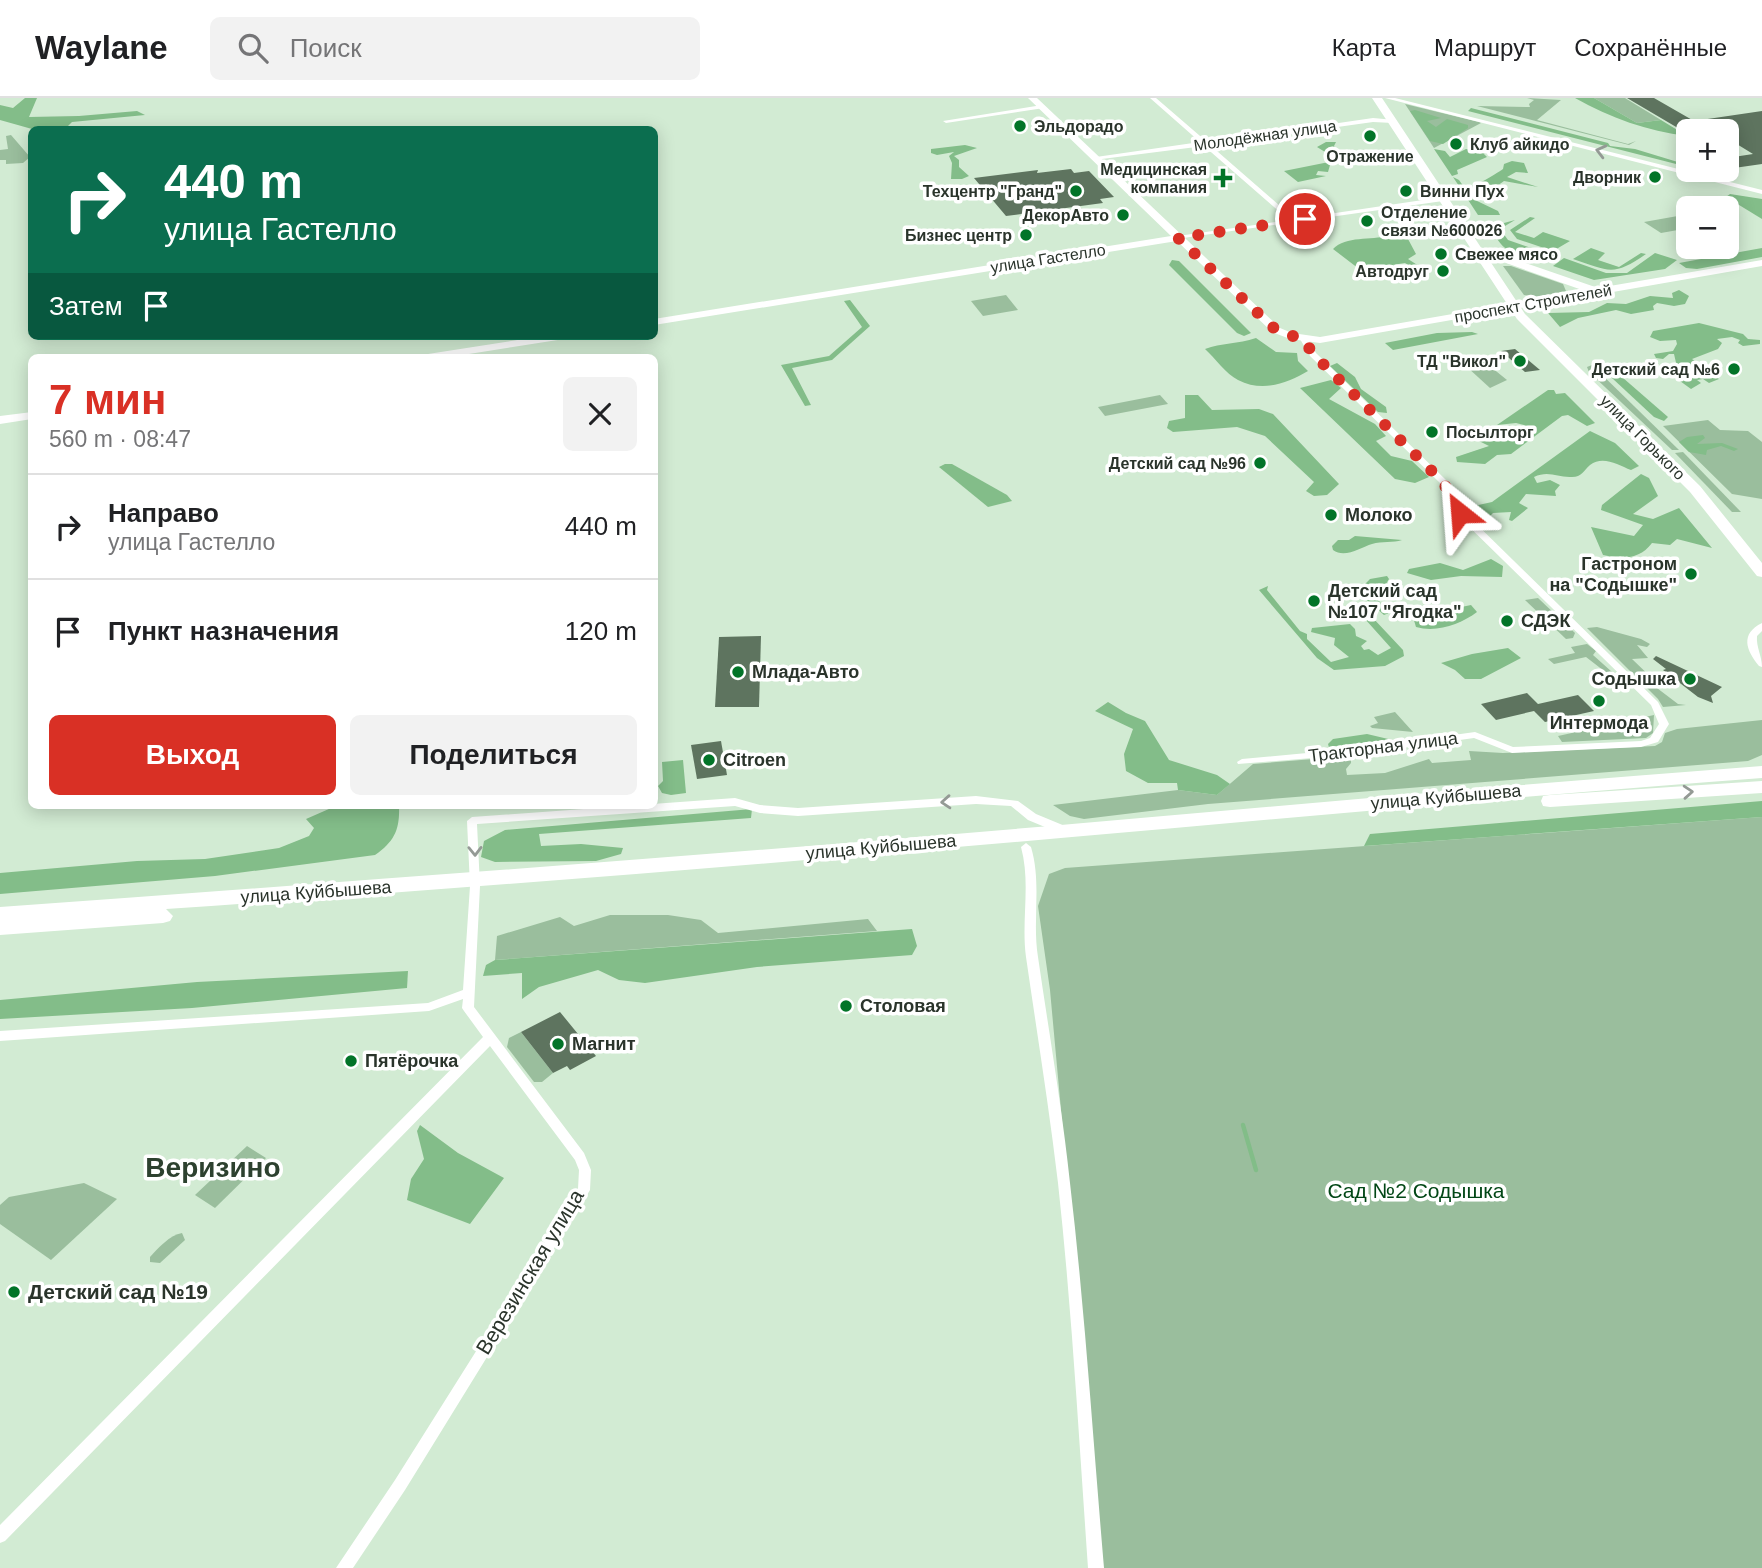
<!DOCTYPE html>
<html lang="ru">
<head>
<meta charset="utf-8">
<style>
	body { margin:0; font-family:Arial,sans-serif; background:#f2f2f2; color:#202124; height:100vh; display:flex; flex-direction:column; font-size:26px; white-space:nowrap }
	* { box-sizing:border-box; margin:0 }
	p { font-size:23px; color:#757577 }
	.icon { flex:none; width:38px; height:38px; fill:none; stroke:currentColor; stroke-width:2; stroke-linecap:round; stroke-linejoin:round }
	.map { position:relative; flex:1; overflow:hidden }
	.sheet { position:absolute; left:28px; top:256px; width:630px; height:455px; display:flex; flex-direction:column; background:#fff; border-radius:10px; box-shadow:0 4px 18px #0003 }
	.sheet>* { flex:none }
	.hud { position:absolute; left:28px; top:28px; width:630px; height:214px; border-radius:10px; box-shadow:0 4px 18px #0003; background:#0b6e4f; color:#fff; overflow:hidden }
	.controls { position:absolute; left:1676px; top:21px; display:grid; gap:14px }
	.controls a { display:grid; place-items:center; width:63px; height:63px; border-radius:10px; background:#fff; box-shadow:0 4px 18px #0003; font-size:35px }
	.pin { position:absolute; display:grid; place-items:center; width:60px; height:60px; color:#fff; margin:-30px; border:4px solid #fff; border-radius:50%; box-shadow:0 2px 7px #0007 }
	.me { position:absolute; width:77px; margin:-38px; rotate:332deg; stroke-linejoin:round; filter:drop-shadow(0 0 5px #0008) }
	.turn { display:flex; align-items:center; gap:24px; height:147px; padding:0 21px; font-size:32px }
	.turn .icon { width:91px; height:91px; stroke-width:2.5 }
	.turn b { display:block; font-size:49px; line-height:60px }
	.then { display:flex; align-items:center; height:66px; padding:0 21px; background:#0003; gap:14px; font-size:26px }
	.round { display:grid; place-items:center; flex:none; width:74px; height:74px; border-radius:10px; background:#f2f2f2 }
	.head { display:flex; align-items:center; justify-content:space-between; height:119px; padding:0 21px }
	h1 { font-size:42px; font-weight:700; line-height:52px; color:#d93025 }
	.action { display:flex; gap:14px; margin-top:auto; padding:14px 21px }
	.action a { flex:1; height:80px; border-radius:10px; background:#d93025; color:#fff; font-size:28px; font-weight:700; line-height:80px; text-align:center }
	.action a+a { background:#f2f2f2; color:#202124 }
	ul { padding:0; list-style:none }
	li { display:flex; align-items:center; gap:21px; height:105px; padding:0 21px; border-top:2px solid #e0e0e0 }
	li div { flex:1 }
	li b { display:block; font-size:26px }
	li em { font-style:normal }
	header { display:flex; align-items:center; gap:42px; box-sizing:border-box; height:98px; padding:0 35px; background:#fff; border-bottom:2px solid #e0e0e0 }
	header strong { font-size:33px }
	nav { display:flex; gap:38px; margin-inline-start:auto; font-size:24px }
	.search { width:490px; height:63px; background:#f2f2f2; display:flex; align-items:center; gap:18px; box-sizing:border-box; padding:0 24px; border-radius:10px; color:#757577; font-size:26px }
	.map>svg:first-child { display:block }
</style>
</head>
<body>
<header>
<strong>Waylane</strong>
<div class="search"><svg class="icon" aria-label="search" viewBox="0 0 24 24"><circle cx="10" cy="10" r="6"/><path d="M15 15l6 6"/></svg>Поиск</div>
<nav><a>Карта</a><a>Маршрут</a><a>Сохранённые</a></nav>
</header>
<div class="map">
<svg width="1762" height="1470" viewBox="0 0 1762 1470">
	<rect width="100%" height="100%" fill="#d2ebd3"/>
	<g fill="#9abe9d">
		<path d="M1527,0L1561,2L1537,22L1628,46L1636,43L1629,47L1477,8L1530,9L1529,6L1534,2Z"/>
		<path d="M1594,0H1625L1661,22L1637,25Z"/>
		<path d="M1405,6L1479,24L1481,25L1434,50Z"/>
		<path d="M11,37L30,59L23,65L6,66V62H0V52L8,51L6,38Z"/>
		<path d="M1689,116V130L1661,135L1644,124Z"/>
		<path d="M1503,168H1511L1563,186L1566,193L1537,199L1524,197Z"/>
		<path d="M1006,197L1018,212L983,218L971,203Z"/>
		<path d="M1486,265L1507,282L1490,290L1467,269Z"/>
		<path d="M1592,267L1679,352H1672L1589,274L1587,269Z"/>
		<path d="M1160,297L1168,306L1105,318L1098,309Z"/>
		<path d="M1708,322L1720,332L1748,333L1762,344V401L1732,396L1663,328Z"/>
		<path d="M1683,354L1741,414H1732L1675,355Z"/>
		<path d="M1538,500L1575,535L1573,540L1566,541L1525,502Z"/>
		<path d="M1597,529L1641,541L1650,546L1647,549L1637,547L1648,560L1632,561L1657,585L1653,587L1678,606L1686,607L1663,609L1658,601L1587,530Z"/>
		<path d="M1587,546L1596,553L1593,557L1612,574L1608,576L1586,559L1554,566L1548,561L1575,555L1571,549Z"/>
		<path d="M1395,614L1413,634L1372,630L1370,628L1378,625L1374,619Z"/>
		<path d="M1654,617L1653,635L1646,640L1562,644L1558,638Z"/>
		<path d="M1762,622V657L1748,663L1208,706L1084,721L1070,718L1053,707L1178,692L1217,697L1253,666L1351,658V665L1346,671L1347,677L1385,675L1429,661L1432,665L1471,662L1469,653L1503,655L1655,648L1662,644L1665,635L1677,631Z"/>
		<path d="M1762,719V1470H1103L1050,892L1038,808L1049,776L1065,770Z"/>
		<path d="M610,817H668L701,822L718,835L868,821L877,833L495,862L497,838L560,819L574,828Z"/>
		<path d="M521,934L553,975L542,984H534L507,949L509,940Z"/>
		<path d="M247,1048L266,1060L215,1110L195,1097Z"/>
		<path d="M84,1085L117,1101L51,1162L0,1126V1107L9,1099Z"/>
		<path d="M182,1135L185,1142L160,1165L150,1164V1159C158,1150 170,1137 182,1135Z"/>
	</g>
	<g fill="#83bd89">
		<path d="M25,0H37L29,19L79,18L137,13L145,17L72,24L68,28L97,32L32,31L0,22V7L13,10Z"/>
		<path d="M1575,0H1594L1637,25L1661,22L1687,38C1647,33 1611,20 1575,0Z"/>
		<path d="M1471,10L1608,45L1610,48L1635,51L1681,65L1680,67L1468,13Z"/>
		<path d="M1415,12L1441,20L1427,23L1436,29L1447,21L1468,27V30L1443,46L1430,43L1410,13Z"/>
		<path d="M1326,44H1336L1334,48L1342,64L1330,67L1328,74L1318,73L1316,77L1326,78L1298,84L1284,73L1329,64L1325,60V54L1317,49Z"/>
		<path d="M965,47L977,50L954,58L959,62V69L969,78L962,81H951L952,65L949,58L954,54L937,57L931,55V51Z"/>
		<path d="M1434,51L1445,53L1450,59L1466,51L1482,54L1487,59L1457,72L1458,76L1452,78Z"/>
		<path d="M1512,63L1524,65L1528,75L1516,74L1507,79L1538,89L1504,83C1494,91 1482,93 1475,102L1498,113L1500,117H1478L1453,79L1459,82L1464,89C1474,90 1494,77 1503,71L1504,66Z"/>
		<path d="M1730,96L1762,101V121L1726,99Z"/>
		<path d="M1530,119L1535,120L1515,134L1534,140L1543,134L1570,143L1553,153L1517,141L1510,132Z"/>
		<path d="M1515,122L1500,131L1508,142L1548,156L1537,163C1516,156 1497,153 1493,128Z"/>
		<path d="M1388,138L1408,141L1416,156L1408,161L1422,170L1416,172L1405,165L1367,171V177L1333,151C1346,138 1371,142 1388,138Z"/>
		<path d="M1591,150L1605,155L1598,162L1619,169L1641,155L1646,156C1613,179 1609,173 1573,161Z"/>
		<path d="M1762,150V159L1697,171L1686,170L1679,165Z"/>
		<path d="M1655,155L1677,162L1665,171L1594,182L1553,168L1564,160L1606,175H1627Z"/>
		<path d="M1172,162L1179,163L1251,235L1244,238L1237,235L1169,167Z"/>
		<path d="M1679,192L1689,198L1685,206L1674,208L1657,205L1653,208L1654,212L1631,216L1616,212L1578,220L1560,229L1548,215L1589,214L1607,205L1626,206L1650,198L1673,200L1672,195Z"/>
		<path d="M850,202L870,228L832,262L792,270L811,307L805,308L781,267L829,258L862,229L844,203Z"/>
		<path d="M1699,225L1743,236L1748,241L1760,242V246L1743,248L1738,245L1740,242L1732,239L1717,241L1722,245L1718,251L1692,261L1719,281L1709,285L1703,281L1697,282L1701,285L1691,291L1669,275L1677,269L1674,256H1669L1663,261L1656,260L1654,256L1673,253L1677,246L1676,242L1660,243L1650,239L1653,233Z"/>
		<path d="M1472,234L1478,236L1393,252L1385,245L1437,235Z"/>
		<path d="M1256,240L1276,254L1297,255L1298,263L1308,273C1287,285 1263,295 1238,282C1226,276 1215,260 1205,251C1221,245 1238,246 1256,240Z"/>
		<path d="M1337,265L1355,279L1361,291L1386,309L1387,315L1378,314L1330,268Z"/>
		<path d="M1602,265L1607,266L1668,319L1664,323L1654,319L1598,267Z"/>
		<path d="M1331,282L1341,290L1329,301L1375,326L1386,338L1376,343L1391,358L1412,363L1429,379L1415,385L1395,381L1300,290Z"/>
		<path d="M1548,292H1554L1556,296L1565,295L1595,325L1587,328L1568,317L1562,318L1511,356L1497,357L1485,366L1457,364L1456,359L1489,348L1475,341C1488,332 1505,337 1520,340L1536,330L1516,325L1497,327Z"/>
		<path d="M1185,297H1198L1212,312L1259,311L1273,316L1339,386L1327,397L1314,398L1306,393L1314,384L1265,338L1237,329L1173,334L1167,330L1169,323L1185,320Z"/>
		<path d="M1590,333L1615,345L1639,368L1631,372C1618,367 1603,357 1590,367C1583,373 1582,379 1572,379C1558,380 1549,372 1534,379L1537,385L1550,382L1560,387L1555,393L1556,398L1526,396L1519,405L1528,410L1512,423L1509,422L1511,414L1493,415L1486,422L1475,413L1474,408L1492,404Z"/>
		<path d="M1703,337L1705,340L1697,346L1722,345L1738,351L1734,353L1721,348L1707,352L1706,357L1689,354L1679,344L1687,339Z"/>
		<path d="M945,366H952L1007,397L1012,403L988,409L939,369Z"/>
		<path d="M1641,376L1649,380L1658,398L1633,416L1653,421L1679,410L1712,450L1677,441L1670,447L1652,445C1639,462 1623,461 1603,457L1591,429L1634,438L1643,427L1601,412L1602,407Z"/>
		<path d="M1355,438L1402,442C1393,445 1382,443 1372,446C1361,449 1345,461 1333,452L1332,448L1338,442H1349Z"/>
		<path d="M1491,461L1503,468L1502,479L1461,478L1431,482L1407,475L1409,471L1440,465L1463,472Z"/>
		<path d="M1387,478L1389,481L1383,491L1374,497L1389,515L1384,517L1360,496V491L1370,481Z"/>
		<path d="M1268,488L1267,492L1300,533L1307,536V541L1331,564L1349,559L1334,547L1335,540L1311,534L1312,530L1350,526L1355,531L1356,538L1367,543L1361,548L1364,552L1369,551L1378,557L1391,550L1365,521L1372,519L1403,552L1404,558L1385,568L1334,572L1317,560L1259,492Z"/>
		<path d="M1471,507L1477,514C1461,526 1437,535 1416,529L1413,519Z"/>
		<path d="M1508,550L1521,560L1481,581H1465L1455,572L1441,565L1472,556Z"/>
		<path d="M1108,604L1126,615L1145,623L1169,662L1217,677L1230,686L1217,697L1178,692L1177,685H1148L1126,673L1124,656L1133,631L1095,613Z"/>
		<path d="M1367,636L1401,644L1339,654L1330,653L1328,646L1333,641Z"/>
		<path d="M683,662L686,695L671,697L662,695L658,688L663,683L662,664Z"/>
		<path d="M1762,703V719L1364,748L1370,736Z"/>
		<path d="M338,707H399C400,731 395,743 375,757L215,778L0,796V775L137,763L205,761L279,750L309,738L314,730L306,721Z"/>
		<path d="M752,711L751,720L539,736L541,748L581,746L623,750L621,756L596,763L495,764L481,759L484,743L505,732Z"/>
		<path d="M912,831L917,848L912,857L757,869L645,885L619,882L598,872L539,889L522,901V875L483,878L486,867L495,862Z"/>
		<path d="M408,873L407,890L192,910L0,921V902L197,884Z"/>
		<path d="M420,1027L458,1055L504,1080L470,1126L407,1102L411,1081L424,1061L417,1033Z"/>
	</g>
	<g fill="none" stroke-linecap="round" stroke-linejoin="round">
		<path stroke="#82bd88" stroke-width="4.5" d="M1243,1027L1256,1072"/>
	</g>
	<g fill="#5e745f">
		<path d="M1627,0H1654L1694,23L1762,13V66L1727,71V60L1753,56L1727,40V31L1683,33Z"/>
		<path d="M1071,71L1074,75L1089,73L1114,99L1100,101L1103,105L1006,118L974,80L1038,72L1037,75Z"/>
		<path d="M1515,251L1540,272L1525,274L1501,253Z"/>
		<path d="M761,538L759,609H715L719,539Z"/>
		<path d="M1656,558L1722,589L1711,598L1713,605L1698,599L1663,572L1666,571L1653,561Z"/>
		<path d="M1527,595L1538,606L1578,597L1594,613L1545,624L1534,613L1496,622L1481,606Z"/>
		<path d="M721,643L727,677L697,681L691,647Z"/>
		<path d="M560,914L596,958L570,972L567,968L553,975L521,934Z"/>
	</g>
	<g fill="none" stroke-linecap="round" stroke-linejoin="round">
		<g fill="#fff" fill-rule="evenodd">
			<path d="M1150,0H1156L1207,44L1373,20L1395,22V24L1393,25L1373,24L1210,47L1295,121L1443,99L1446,101L1443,103L1176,141V139L1178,138L1289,122L1204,48L1094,62V60L1096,59L1200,44Z"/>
			<path d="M1385,0H1395L1762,92V96Z"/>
			<path d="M1042,7L1044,8V10L946,25L943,23Z"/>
			<path d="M1301,239H1307L1316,255L1446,382L1464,414L1658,604L1669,626L1658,644L1641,649L1512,655L1474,640L1360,656L1238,666L1237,664L1242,661L1360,650L1475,634L1513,649L1641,643L1650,640L1659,626L1651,607L1457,417L1440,385L1310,258L1300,241Z"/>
			<path d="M1762,525V533L1757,538C1756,549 1762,558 1762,569L1759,568C1746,552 1740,536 1762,525Z"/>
			<path d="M976,698L1018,703L1036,716L1065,728L1066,731L1065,734H1057L1028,722L1011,708L976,706L798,718L760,715L735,708L477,726L480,788L474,909L584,1055L591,1072L590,1092L405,1392L353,1470H336L395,1382L578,1091L579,1072L575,1062L490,948L5,1443L0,1445V1427L483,939L464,913L462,910L463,901L429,913L0,943V933L428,905L463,892L470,788L467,723L472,719L735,700L760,707L798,710Z"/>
			<path d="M1026,745L1031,749C1042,786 1032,822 1038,859C1049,935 1062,1009 1070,1085C1085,1213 1093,1342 1104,1470H1088C1079,1342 1072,1213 1058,1085C1049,1009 1037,935 1026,859C1021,822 1031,786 1021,749Z"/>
		</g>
		<g fill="#fff" fill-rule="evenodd">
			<path d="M1028,0H1037L1280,230L1292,235L1320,239L1585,193L1472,153V149L1476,148L1598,190L1762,162V168L1320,245L1290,241L1272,234L1177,143L654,227V221L1171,138Z"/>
			<path d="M543,238H569L564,241L450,259H422L428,256Z"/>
			<path d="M32,314V321L0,326V318Z"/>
		</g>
		<path fill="#fff" fill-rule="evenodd" d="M1372,0H1382L1525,216L1700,388L1762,465V479L1757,478L1690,394L1517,221Z"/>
		<g fill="#fff" fill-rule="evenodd">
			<path d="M1762,668V680C1532,697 1302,719 1072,739C770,766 468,790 166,811L173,818L170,823L163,825L0,837V809C357,783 715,757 1072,726C1302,706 1532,685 1762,668Z"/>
			<path d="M1762,683V695L1550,709L1543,708L1541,703L1543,698L1550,697Z"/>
		</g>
	</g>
	<defs><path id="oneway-chevron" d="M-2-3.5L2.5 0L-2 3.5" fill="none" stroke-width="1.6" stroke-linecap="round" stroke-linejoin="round" transform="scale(1.75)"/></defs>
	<g stroke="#949a95">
		<use href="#oneway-chevron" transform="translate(1601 53) rotate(-166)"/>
		<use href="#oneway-chevron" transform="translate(1688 694) rotate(-4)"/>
		<use href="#oneway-chevron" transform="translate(946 704) rotate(176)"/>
		<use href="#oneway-chevron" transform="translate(475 753) rotate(89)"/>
	</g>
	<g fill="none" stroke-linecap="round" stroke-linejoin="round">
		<path stroke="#d93025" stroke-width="12" stroke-dasharray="0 21.6" d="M1305,121L1178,140L1276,232L1304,242L1313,256L1443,384L1460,415"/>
	</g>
	<g fill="#027428" stroke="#fff" stroke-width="2.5">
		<circle cx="1020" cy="28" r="7"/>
		<circle cx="1370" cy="38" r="7"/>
		<circle cx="1456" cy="46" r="7"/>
		<circle cx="1655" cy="79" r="7"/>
		<path d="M1219.5 69.5h7v7h7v7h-7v7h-7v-7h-7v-7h7z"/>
		<circle cx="1076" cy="93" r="7"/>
		<circle cx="1406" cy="93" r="7"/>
		<circle cx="1123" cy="117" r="7"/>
		<circle cx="1367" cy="123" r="7"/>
		<circle cx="1026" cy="137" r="7"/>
		<circle cx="1441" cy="156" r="7"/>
		<circle cx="1443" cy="173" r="7"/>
		<circle cx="1520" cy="263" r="7"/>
		<circle cx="1734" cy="271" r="7"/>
		<circle cx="1432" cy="334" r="7"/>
		<circle cx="1260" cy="365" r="7"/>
		<circle cx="1331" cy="417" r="7"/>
		<circle cx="1691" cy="476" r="7"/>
		<circle cx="1314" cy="503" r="7"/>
		<circle cx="1507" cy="523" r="7"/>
		<circle cx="738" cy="574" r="7"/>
		<circle cx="1690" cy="581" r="7"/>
		<circle cx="1599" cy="603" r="7"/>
		<circle cx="709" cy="662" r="7"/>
		<circle cx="846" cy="908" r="7"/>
		<circle cx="558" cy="946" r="7"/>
		<circle cx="351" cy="963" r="7"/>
		<circle cx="14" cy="1194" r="7"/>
	</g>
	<g text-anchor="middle" stroke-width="7" stroke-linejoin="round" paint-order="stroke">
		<g font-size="16" font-weight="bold" fill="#2a342b" stroke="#fff" text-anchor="end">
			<text x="1034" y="34" text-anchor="start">Эльдорадо</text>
			<text x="1470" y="52" text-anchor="start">Клуб айкидо</text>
			<text x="1370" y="64" text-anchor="middle">Отражение</text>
			<text x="1207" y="77">Медицинская<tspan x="1207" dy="18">компания</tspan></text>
			<text x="1641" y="85">Дворник</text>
			<text x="1062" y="99">Техцентр "Гранд"</text>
			<text x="1420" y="99" text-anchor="start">Винни Пух</text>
			<text x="1381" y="120" text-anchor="start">Отделение<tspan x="1381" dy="18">связи №600026</tspan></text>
			<text x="1109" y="123">ДекорАвто</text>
			<text x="1012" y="143">Бизнес центр</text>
			<text x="1455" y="162" text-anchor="start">Свежее мясо</text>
			<text x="1429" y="179">Автодруг</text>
			<text x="1506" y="269">ТД "Викол"</text>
			<text x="1720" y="277">Детский сад №6</text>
			<text x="1446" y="340" text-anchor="start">Посылторг</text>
			<text x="1246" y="371">Детский сад №96</text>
		</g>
		<g font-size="16" fill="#2a342b" stroke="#fff">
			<text transform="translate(1265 37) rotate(-8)" y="6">Молодёжная улица</text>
			<text transform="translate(1048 160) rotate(-9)" y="6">улица Гастелло</text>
			<text transform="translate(1533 205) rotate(-10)" y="6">проспект Строителей</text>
			<text transform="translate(1643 339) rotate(45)" y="6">улица Горького</text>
		</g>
		<g font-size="18" font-weight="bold" fill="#2a342b" stroke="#fff" text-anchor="start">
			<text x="1345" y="423">Молоко</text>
			<text x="1677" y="472" text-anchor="end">Гастроном<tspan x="1677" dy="21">на "Содышке"</tspan></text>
			<text x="1328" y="499">Детский сад<tspan x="1328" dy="21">№107 "Ягодка"</tspan></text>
			<text x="1521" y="529">СДЭК</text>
			<text x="752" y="580">Млада-Авто</text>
			<text x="1676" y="587" text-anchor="end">Содышка</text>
			<text x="1599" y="631" text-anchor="middle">Интермода</text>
			<text x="723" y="668">Citroen</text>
			<text x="860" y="914">Столовая</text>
			<text x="572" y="952">Магнит</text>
			<text x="365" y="969">Пятёрочка</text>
		</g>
		<g font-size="18" fill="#2a342b" stroke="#fff">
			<text transform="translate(1383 649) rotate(-7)" y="6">Тракторная улица</text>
			<text transform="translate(1446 699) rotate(-5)" y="6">улица Куйбышева</text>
			<text transform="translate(881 749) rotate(-5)" y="6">улица Куйбышева</text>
			<text transform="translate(316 794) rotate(-4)" y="6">улица Куйбышева</text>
		</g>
		<g font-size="21" fill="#024716" stroke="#fff">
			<text x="1416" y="1100">Сад №2 Содышка</text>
		</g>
		<g font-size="21" fill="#2a342b" stroke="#fff">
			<text transform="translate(530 1174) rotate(-59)" y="7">Верезинская улица</text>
		</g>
		<g font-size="21" font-weight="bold" fill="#2a342b" stroke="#fff" text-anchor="start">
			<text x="28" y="1201">Детский сад №19</text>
		</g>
		<g font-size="28" font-weight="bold" fill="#2d412f" stroke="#fff">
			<text x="213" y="1079">Веризино</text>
		</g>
	</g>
</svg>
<div class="controls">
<a>+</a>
<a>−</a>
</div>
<div class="pin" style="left:1305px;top:121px;background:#d93025"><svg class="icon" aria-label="arrive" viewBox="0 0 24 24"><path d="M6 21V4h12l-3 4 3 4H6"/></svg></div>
<svg class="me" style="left:1460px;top:415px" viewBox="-20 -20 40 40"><path d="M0-17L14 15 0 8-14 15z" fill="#d93025" stroke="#fff" stroke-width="4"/></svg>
<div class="hud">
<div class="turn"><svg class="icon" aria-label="right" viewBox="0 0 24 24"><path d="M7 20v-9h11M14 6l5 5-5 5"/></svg><div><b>440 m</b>улица Гастелло</div></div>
<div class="then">Затем<svg class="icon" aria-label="arrive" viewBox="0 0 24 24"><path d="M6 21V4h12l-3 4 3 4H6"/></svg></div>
</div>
<section class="sheet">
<div class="head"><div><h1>7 мин</h1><p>560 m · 08:47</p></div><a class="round"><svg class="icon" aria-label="close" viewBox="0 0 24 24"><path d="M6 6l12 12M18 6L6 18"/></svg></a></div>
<ul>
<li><svg class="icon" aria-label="right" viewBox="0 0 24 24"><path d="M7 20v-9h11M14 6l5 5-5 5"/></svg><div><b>Направо</b><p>улица Гастелло</p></div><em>440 m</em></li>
<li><svg class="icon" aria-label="arrive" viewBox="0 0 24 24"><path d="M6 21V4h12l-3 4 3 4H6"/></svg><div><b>Пункт назначения</b></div><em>120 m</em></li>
</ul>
<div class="action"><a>Выход</a><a>Поделиться</a></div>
</section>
</div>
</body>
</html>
